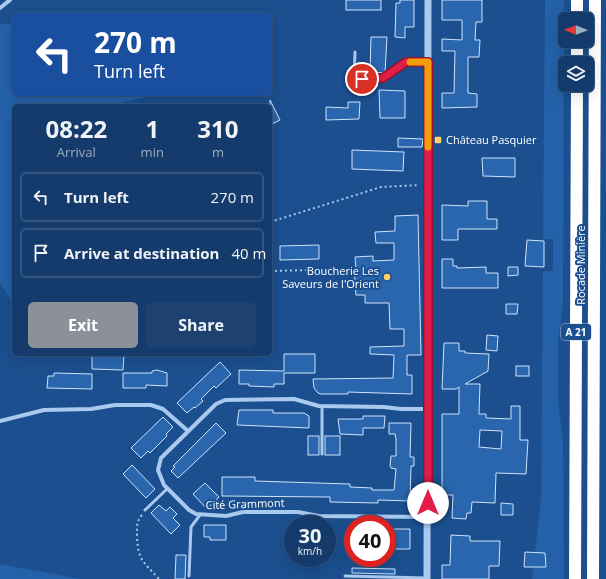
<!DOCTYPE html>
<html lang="en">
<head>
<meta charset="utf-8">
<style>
	body { margin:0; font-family:"Open Sans",sans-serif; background:#1d4271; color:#f1f3f6; height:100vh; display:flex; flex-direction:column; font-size:15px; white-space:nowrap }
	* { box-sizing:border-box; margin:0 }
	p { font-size:13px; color:#9dadc1 }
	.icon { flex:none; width:22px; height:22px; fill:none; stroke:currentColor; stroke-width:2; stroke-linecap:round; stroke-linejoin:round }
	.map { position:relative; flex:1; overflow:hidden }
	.side { position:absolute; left:12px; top:104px; width:260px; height:252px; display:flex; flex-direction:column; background:#143b6b; border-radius:6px; box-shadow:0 4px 16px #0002,0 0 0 1px #33557e }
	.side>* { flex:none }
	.banner { position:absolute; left:12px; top:12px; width:260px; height:84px; border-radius:6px; box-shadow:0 4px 16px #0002,0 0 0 1px #33557e; background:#1a4fa0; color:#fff; overflow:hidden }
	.needle { width:26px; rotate:271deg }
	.tools { position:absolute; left:558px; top:12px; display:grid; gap:8px }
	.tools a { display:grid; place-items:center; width:36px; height:36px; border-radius:6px; background:#143b6b; box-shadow:0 4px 16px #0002,0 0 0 1px #33557e; font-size:20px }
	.speed { position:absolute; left:284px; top:515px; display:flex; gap:8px; font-size:20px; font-weight:700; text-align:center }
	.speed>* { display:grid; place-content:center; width:52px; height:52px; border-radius:50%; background:#143b6b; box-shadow:0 4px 16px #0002,0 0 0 1px #33557e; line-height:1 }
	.speed small { font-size:10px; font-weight:400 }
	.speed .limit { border:6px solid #d22; background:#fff; color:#111 }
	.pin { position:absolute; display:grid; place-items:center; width:34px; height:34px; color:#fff; margin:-17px; border:2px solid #fff; border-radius:50%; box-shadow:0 1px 4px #0007 }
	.me { position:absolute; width:44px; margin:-22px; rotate:0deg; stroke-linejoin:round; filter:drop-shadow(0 0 3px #0008) }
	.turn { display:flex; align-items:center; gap:14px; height:84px; padding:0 16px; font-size:18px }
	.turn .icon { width:52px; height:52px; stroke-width:2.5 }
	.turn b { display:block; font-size:28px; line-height:34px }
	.eta { display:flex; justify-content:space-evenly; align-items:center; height:68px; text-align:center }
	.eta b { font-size:24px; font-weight:700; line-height:28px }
	.action { display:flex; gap:8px; margin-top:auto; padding:8px 16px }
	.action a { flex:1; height:46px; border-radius:6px; background:#8c9099; color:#fff; font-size:16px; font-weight:700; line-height:46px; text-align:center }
	.action a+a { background:#1d4271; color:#f1f3f6 }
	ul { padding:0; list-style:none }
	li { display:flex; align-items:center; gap:12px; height:50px; margin:0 8px 6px; padding:0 8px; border:2px solid #33557e; border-radius:6px }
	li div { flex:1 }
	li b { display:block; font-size:15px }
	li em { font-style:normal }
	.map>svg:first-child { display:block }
</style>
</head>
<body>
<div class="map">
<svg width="606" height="579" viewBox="0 0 606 579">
	<rect width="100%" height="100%" fill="#1b4f8f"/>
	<g fill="#2461a8">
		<path d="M545,0H564L563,303L558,342V400L563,442L564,579H532L541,499L543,271H553V239H543Z"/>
		<path d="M0,24H14V94H158L121,103L119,106H14V304L0,283Z"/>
		<path d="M0,564L80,579H0Z"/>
	</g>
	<g fill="#2a66ad" stroke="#cfe3fa" fill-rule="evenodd">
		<rect x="346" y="0" width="35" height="10"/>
		<path d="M400,0H414V27H405V38L395,37L396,3H400Z"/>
		<path d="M442,0H482V22H476L475,40H480L479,57H468V93L477,94V107L442,108V93H454L455,51H442V39L462,40V20H442Z"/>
		<path d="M371,37H387L385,73L370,72Z"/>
		<path d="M379,90L405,91V118H380Z"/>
		<path d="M270,100L280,120L270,125Z"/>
		<path d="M348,102H360L359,119L326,120V107L348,108Z"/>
		<path d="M398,138L423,139L422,147H398Z"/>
		<path d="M352,150L404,152L403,171L352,169Z"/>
		<path d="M482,158H515V177L483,176Z"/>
		<path d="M468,201H487V219H497V229H458V240H442V205L468,206Z"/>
		<path d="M418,215L421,355H407V375H412V394L348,392V394H321L318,393L314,388L313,379L393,378L394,355L370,354V347L404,346V329H390L389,303H365V295H356L354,269H356L355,257L373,256V261L394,260V243H376L375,232L395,231V216Z"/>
		<path d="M527,240L544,241V267L525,266Z"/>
		<path d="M319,245V259L280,260V246Z"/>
		<path d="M442,259H453V266H457V268L486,267V273H498V288H442Z"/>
		<path d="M508,267H518V275L508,276Z"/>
		<path d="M506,304H518L517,314H506Z"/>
		<path d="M487,335L498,336L497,351L486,350Z"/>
		<path d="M444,343H459V351H465V353L489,354L488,371L465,384H480L479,414H486V418L511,419V406H520V440H528L526,474L496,473L495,503L472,502L471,513H467L466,519L452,518L453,495H442V414H459V387L456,389H442ZM480,430L502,431L501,449L479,447Z"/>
		<path d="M92,354H124L123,370L92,369Z"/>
		<path d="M284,354H315V373H284V384H274V387L249,386V384H239V370L284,371Z"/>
		<path d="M220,362L231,374L216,388L214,386L201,399L203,401L195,408L194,407L187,413L177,403Z"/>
		<rect x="516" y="366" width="13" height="10"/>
		<path d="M157,370L167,373V386L146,385V388H123V373H152V371Z"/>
		<path d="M54,373L92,374V389L47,388L48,376H54Z"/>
		<path d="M239,410H273V413H304L309,416V428L237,425Z"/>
		<path d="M363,416H385L384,428H363V435L340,434L338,419H363Z"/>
		<path d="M163,417L173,427L166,434L167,436L150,453L148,451L141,458L131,448Z"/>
		<path d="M216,423L226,433L178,478L171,471L175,467L173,466Z"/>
		<path d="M389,423H411L410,457H414V466H411L410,501L378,500V503L330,502V497L222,496V477H255V481L350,484V487L372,488V490H394L396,469L391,468L390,466L391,456H396V439L395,434H389Z"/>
		<rect x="308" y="436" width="11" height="19"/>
		<rect x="325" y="436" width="15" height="19"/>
		<path d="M132,465L155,489L146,498L123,474Z"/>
		<path d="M205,483L219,497L207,509L193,494Z"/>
		<path d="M501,503L513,504V515H501Z"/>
		<path d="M159,505L166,511L170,507L177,514L173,518L180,525L171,534L151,513Z"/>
		<path d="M204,525H226V540H210V537H204Z"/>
		<path d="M394,529H410V549H391L389,531Z"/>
		<path d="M451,535L470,536V541H500L499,566H489V579H442V565H450Z"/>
		<path d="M525,552L545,553L546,567H524Z"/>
		<path d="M176,555H186L185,579H175Z"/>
		<path d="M352,568L395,569V574L352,573Z"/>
	</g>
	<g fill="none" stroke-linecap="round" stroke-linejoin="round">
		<g stroke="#a9c9ee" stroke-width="2" stroke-dasharray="2 3" stroke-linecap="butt">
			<path d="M270,222L381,187L419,185"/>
			<path d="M270,271L312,270"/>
			<path d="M142,515C136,522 137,527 137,536C138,561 143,561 159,579"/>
		</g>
		<g stroke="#a9c9ee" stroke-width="3">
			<path d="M355,52L354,78L371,79L383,78L406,62H428"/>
			<path d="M322,454V406"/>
			<path d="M145,510L167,489"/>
			<path d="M189,576L191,527L200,515"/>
			<path d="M345,576L427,578"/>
		</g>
		<g stroke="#a9c9ee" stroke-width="4">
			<path d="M0,8L10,0"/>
			<path d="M427,409H401L384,407L319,406L294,399L225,400L216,404L161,458L158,470L164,485L189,510L196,514L226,516L243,512H298L319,516L428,517"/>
			<path d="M0,421L44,410L91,409L115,405H151L163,409L188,431"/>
		</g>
		<path stroke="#a9c9ee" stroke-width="7" d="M427,579L428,0"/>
		<g stroke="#fff" stroke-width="12">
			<path d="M577,19V0"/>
			<path d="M577,63V41"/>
			<path d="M575,579L577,85"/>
			<path d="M593,579L595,0"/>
		</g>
	</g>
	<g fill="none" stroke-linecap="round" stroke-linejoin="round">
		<g stroke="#92132f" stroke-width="10">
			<path id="route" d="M362,79L383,78L406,62H428V503"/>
		</g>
		<use href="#route" stroke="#e11d48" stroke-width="7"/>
		<path stroke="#f59e0b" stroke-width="7" d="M410,62H428V147"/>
	</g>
	<g fill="#ffd166" stroke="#1b4f8f" stroke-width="1.5">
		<rect x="434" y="136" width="8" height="8" rx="2"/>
		<circle cx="387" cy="277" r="4"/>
	</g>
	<g text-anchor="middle" stroke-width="4" stroke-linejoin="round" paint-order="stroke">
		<rect fill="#1b4f8f" stroke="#bbcadd" stroke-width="1" x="561" y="324" width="30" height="16" rx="3"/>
		<g font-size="10" font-weight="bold" fill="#fff">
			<text x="576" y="336">A 21</text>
		</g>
		<g font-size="11" fill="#fff" stroke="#1b4f8f" text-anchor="start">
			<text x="446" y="144">Château Pasquier</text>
			<text x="379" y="275" text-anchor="end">Boucherie Les<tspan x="379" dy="13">Saveurs de l'Orient</tspan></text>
		</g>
		<g font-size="11" fill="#fff" stroke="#1b4f8f">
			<text transform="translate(581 265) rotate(-90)" y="4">Rocade Minière</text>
			<text transform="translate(245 504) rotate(-2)" y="4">Cité Grammont</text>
		</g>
	</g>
</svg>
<div class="tools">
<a><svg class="needle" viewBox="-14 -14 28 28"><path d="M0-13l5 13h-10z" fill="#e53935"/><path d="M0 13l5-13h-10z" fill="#9dadc1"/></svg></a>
<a><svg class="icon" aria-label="layers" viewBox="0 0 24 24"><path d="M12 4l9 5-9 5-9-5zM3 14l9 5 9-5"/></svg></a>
</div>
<div class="speed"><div>30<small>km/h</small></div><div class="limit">40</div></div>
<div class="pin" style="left:362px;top:79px;background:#d93025"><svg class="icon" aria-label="arrive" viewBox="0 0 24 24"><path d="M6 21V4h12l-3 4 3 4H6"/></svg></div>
<svg class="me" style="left:428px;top:503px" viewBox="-20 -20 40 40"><circle r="19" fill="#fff"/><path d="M0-13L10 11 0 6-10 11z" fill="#e11d48"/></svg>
<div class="banner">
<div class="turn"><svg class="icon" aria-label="left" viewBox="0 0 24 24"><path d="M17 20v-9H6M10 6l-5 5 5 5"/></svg><div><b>270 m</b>Turn left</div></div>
</div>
<section class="side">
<div class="eta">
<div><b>08:22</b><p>Arrival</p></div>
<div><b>1</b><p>min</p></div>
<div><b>310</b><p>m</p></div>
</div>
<ul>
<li><svg class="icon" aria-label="left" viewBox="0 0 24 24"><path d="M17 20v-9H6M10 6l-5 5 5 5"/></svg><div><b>Turn left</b></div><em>270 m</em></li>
<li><svg class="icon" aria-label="arrive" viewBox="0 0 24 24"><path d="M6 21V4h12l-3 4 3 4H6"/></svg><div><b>Arrive at destination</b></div><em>40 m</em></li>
</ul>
<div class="action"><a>Exit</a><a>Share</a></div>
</section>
</div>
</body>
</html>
